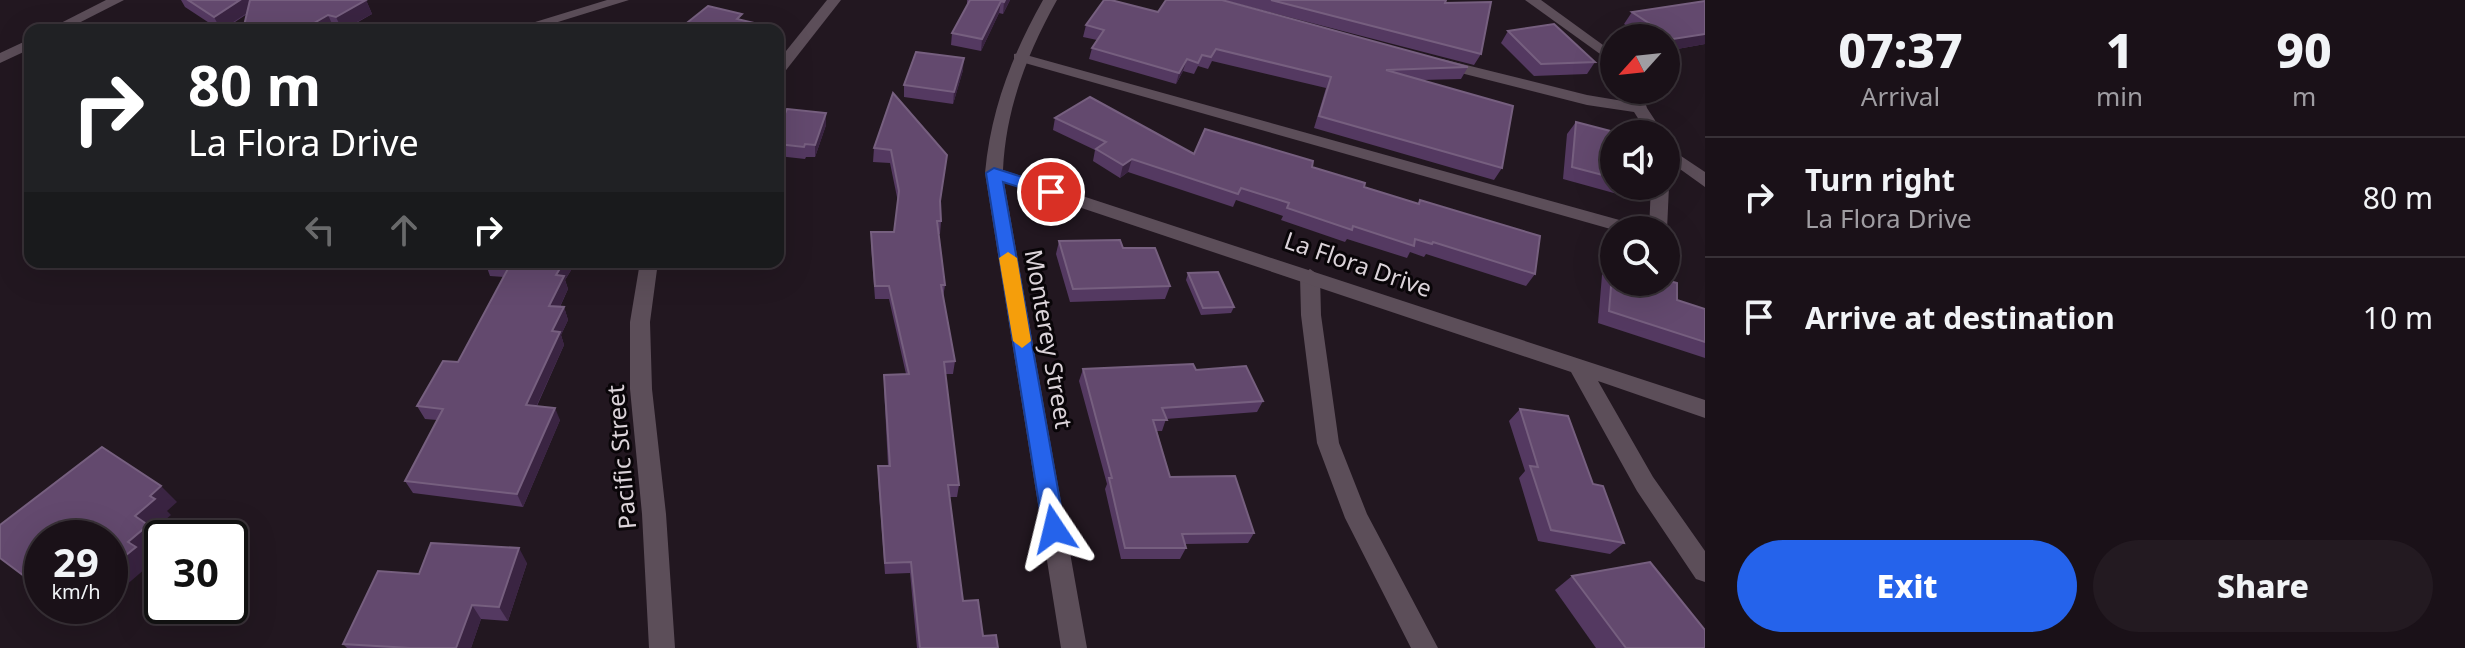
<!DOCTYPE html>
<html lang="en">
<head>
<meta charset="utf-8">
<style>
	body { margin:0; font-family:"Noto Sans",sans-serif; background:#231a21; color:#f1f3f6; height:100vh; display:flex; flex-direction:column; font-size:30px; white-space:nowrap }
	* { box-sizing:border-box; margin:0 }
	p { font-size:26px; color:#9f9da2 }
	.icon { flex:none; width:44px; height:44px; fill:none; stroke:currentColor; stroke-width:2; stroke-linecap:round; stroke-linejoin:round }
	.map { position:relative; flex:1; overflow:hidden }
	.drawer { display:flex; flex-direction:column; background:#1a1118; width:760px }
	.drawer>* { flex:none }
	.top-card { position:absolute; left:24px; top:24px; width:760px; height:244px; border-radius:16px; box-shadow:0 8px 32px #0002,0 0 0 2px #383137; background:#202124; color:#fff; overflow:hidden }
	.needle { width:52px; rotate:243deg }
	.tools { position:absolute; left:1600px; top:24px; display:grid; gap:16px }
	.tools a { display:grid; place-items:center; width:80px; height:80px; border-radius:50%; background:#1a1118; box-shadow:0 8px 32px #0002,0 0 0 2px #383137; font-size:40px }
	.speed { position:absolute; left:24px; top:520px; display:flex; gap:16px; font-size:40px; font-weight:700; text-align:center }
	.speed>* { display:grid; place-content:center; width:104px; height:104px; border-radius:50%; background:#1a1118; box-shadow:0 8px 32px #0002,0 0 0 2px #383137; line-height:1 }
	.speed small { font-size:20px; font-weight:400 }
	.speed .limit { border:4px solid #111; border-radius:12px; background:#fff; color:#111 }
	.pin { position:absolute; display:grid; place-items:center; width:68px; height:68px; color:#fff; margin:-34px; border:4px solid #fff; border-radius:50%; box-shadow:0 2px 8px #0007 }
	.me { position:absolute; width:88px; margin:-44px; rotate:350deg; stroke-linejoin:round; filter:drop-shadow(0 0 6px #0008) }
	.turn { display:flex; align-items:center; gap:28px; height:168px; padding:0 32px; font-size:36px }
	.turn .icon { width:104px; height:104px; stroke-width:2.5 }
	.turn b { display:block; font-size:56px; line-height:68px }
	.lanes { display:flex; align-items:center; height:76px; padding:0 32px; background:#0003; justify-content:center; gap:40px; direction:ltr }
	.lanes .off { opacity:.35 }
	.eta { display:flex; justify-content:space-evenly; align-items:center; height:136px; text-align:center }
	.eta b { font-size:48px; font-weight:800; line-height:56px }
	.cta { display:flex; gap:16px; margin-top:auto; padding:16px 32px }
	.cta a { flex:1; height:92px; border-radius:48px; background:#2563eb; color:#fff; font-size:32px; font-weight:800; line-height:92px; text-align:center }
	.cta a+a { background:#231a21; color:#f1f3f6 }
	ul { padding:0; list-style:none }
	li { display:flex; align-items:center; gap:24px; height:120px; padding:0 32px; border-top:2px solid #383137 }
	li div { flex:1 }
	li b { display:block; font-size:30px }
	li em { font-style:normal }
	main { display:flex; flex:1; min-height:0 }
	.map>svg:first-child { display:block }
</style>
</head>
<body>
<main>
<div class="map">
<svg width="1705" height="648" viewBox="0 0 1705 648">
	<rect width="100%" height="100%" fill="#221720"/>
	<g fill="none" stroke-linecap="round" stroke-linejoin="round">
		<g fill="#5c4e59" fill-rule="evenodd">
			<path d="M1019,53L1641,226L1644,230H1614L1014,60V54Z"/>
			<path d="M1666,182L1669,186L1667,230H1649L1651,186H1666Z"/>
			<path d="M1310,269L1320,276L1321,315L1339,443L1367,514L1438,648H1411L1345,518L1317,443L1301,315L1300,276Z"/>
		</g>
		<g fill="#5c4e59" fill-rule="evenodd">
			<path d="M106,0H124L65,30H47Z"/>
			<path d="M607,0H629L532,30H509Z"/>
			<path d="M827,0H841L783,74L778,76V61Z"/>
			<path d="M1043,0H1057C1027,54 1006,108 1003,170L1705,400V418L1598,381L1653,477L1705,551V582L1696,579L1637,491L1571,372L1004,182L1087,648H1061L985,173C991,109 1012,55 1043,0Z"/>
			<path d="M1525,0H1541L1614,53V64Z"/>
			<path d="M30,39V49L0,63V53Z"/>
			<path d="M1442,59L1587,95L1629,102L1625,90H1641L1647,108L1664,134H1648L1634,112L1587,105L1437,67L1434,64Z"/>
			<path d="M1666,146L1705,172V187L1666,159Z"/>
			<path d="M640,262H658L650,322L652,389L666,514L675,648H649L642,514L630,389V322Z"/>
		</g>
	</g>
	<g fill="#543961">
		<path d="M181,0H366L372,14L344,30L334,28L332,30H243L247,14L223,30H220L185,7Z"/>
		<path d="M967,0H1010L1003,14L999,13L981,51L951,45L952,33L967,6Z"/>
		<path d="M1223,0H1446L1445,3L1481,54L1474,65Z"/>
		<path d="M1158,12L1468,67L1461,79L1422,80L1502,168L1494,180L1314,128L1326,88L1212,61L1208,69L1198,66L1194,74L1183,71L1176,84L1089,59L1092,48L1097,40L1083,37L1086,25Z"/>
		<path d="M1632,12L1705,44L1666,51V38H1645L1624,24Z"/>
		<path d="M1508,31L1595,62L1587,74L1534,76L1501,43Z"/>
		<path d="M963,70L953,104L904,97V85Z"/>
		<path d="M893,93L945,168L940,204L941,221L940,234H938L945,285L943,298L955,361L953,374H945L959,485L957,497H949L963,601L983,636L998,648H917L910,573L885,574L878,479V466H888L884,387V375L906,374L889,299H875L871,245V232H894L898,202L890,163L873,162L874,148Z"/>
		<path d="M1055,118L1194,154L1312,167L1364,187L1417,204L1420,200L1535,274L1526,286L1426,254L1424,257L1410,252L1407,258L1347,239L1345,242L1281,220L1283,216L1236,200L1233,207L1128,172L1120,178L1093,161L1095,150L1053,130Z"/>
		<path d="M1576,122L1614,134V186H1629L1621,195L1563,179L1567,134Z"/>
		<path d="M826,125L815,157H806L805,159L778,156V129Z"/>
		<path d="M1059,241L1123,248L1170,286L1165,299L1070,302L1056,254Z"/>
		<path d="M485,262H576L565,280L568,289L560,307H564L568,320L561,335L564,345L537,406L560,420L523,507L413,493L405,481L437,420L425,419L417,406L458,362L504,277L490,276Z"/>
		<path d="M1613,263L1677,300L1705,309V358L1598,323L1602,275Z"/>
		<path d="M1188,273L1234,307L1231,313L1201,315L1186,280Z"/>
		<path d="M1083,369L1263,401L1257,412L1166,419L1162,431H1157L1170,477L1254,533L1248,543L1185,544L1186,548L1180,559H1121L1105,489L1107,484L1079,381Z"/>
		<path d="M1520,409L1593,484L1624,543L1610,554L1538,541L1519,478L1525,471L1509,421Z"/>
		<path d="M527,563L508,621L481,619L471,648H347L343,644L419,574Z"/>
		<path d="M1572,576L1705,648H1596L1555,590Z"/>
	</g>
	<g fill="#3a2442">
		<path d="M240,0H255L258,6L221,30L214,17Z"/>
		<path d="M366,0L372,14L342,30L336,17Z"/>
		<path d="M1005,0H1010L1003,14L1004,2Z"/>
		<path d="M1001,1L999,13L981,51L982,39Z"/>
		<path d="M328,15L334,28L332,30H302Z"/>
		<path d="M1705,34V44L1666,51V48L1673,39Z"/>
		<path d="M964,58L963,70L953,104L954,92Z"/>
		<path d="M1187,59L1183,71L1176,84L1179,73Z"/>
		<path d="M826,113V125L815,157V145Z"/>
		<path d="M1132,159L1128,172L1120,178L1123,165Z"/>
		<path d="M564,262H576L565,280L568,289L554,319L549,306L556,275Z"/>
		<path d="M564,307L568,320L561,335L564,345L531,418L526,405L552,331Z"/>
		<path d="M555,408L560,420L523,507L517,494Z"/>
		<path d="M161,486L177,502L167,511L171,515L153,530L162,538V543L146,556L153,562L110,599V569L128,542L135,516L150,496Z"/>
		<path d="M519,548L527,563L508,621L499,607Z"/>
		<path d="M42,580V590L36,585Z"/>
		<path d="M472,605L481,619L471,648H456Z"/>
	</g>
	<g fill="#63496e" stroke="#765f7f" stroke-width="2">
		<path d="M188,0H240L214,17Z"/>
		<path d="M250,0H366L336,17L328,15L302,30H243Z"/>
		<path d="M970,0H1005L1004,2L1001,1L982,39L952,33Z"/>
		<path d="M1104,0H1111L1158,12L1166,0H1222L1468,67L1386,70L1513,106L1502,168L1319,116L1331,77L1216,49L1211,57L1202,55L1198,63L1187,59L1179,73L1092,48L1104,30L1086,25Z"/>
		<path d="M1271,0H1446L1445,3L1491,2L1481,54Z"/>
		<path d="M1705,1V34L1673,39L1632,12Z"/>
		<path d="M708,6L742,14L737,19L763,25L758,30H678Z"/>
		<path d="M1554,24L1595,62L1541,64L1508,31Z"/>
		<path d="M916,52L964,58L954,92L904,85Z"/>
		<path d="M893,93L947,155L940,201L941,221H937L945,285H941L955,361L944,362L959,485H948L963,601L978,600L983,636L996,635L998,648H920L911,562L885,563L878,466H890L884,375L909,374L889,286H875L871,232H894L899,191L891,150L874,148Z"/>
		<path d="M1090,97L1194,154L1205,129L1313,161L1312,167L1365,183L1364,187L1419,204L1420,200L1540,236L1535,274L1433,242L1432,244L1415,239L1414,246L1353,226L1352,230L1287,208L1289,203L1241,188L1238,194L1132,159L1123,165L1096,149L1106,142L1055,118Z"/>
		<path d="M787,109L826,113L815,145L805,144L804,147L778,144V129Z"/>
		<path d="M1576,122L1622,134H1614V178L1572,167Z"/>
		<path d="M1120,240L1123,248H1155L1170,286L1073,289L1059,241Z"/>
		<path d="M485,262H564L556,275L564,276L549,306L564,307L552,331L560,332L526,405L555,408L517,494L405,481L443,409L417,406L443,361L458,362L510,265Z"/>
		<path d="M1613,263H1614V282H1666V280L1677,283V300L1705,309V342L1609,311Z"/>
		<path d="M1218,272L1234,307L1203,308L1188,273Z"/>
		<path d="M1193,364L1196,370L1246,366L1263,401L1162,408L1167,420H1153L1170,477L1235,476L1254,533L1182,534L1186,548H1125L1109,478H1112L1083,369Z"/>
		<path d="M1520,409L1568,416L1593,484L1603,486L1624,543L1551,530L1530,466L1538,467Z"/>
		<path d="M102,447L161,486L150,496L155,499L135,516L148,525L128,542L136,547L110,568V538H42V580L36,585L0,558V525Z"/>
		<path d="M431,543L519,548L499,607L472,605L456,648H410L343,644L378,571L419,574Z"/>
		<path d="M1650,562L1705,630V648H1626L1572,576Z"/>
	</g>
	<path fill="#2563eb" stroke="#184099" stroke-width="2" d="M994,168L1057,188L1059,192L1051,197L1003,182L1065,529L1062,536L1054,539L1046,536L1043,529L986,173Z"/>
	<path fill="#f59e0b" d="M1008,252L1017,258L1031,341L1022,348L1013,341L999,258Z"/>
	<g text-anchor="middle" stroke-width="6" stroke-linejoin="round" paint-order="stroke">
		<g font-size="24" fill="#dbd3d9" stroke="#090508">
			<text transform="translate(1358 265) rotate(19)" y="8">La Flora Drive</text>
			<text transform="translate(1048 339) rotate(80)" y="8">Monterey Street</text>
			<text transform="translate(622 457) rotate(-95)" y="8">Pacific Street</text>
		</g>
	</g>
</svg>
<div class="tools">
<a><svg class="needle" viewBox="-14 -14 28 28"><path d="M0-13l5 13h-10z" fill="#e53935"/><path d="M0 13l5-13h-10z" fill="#9f9da2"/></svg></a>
<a><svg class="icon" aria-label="sound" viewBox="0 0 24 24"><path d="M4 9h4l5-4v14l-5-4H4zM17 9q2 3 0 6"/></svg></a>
<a><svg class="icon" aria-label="search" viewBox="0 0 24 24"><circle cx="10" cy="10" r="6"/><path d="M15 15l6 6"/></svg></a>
</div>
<div class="speed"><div>29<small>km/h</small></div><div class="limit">30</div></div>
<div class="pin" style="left:1051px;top:192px;background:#d93025"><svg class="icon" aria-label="arrive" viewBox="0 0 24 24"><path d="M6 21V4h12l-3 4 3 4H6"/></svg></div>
<svg class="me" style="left:1054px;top:529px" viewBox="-20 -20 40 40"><path d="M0-17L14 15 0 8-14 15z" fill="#2563eb" stroke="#fff" stroke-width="4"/></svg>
<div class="top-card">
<div class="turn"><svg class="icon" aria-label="right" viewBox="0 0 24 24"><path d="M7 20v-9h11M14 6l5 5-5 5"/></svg><div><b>80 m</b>La Flora Drive</div></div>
<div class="lanes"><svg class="icon off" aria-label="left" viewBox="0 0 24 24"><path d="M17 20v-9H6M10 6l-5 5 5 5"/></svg><svg class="icon off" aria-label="ahead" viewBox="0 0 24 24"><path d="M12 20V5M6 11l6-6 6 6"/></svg><svg class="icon" aria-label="right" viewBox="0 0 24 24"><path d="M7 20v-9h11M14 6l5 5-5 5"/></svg></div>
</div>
</div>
<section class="drawer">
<div class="eta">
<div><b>07:37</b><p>Arrival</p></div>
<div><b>1</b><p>min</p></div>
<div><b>90</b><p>m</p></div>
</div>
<ul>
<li><svg class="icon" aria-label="right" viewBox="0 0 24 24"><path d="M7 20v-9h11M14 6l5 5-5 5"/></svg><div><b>Turn right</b><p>La Flora Drive</p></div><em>80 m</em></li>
<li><svg class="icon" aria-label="arrive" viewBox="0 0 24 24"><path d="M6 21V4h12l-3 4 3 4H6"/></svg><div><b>Arrive at destination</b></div><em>10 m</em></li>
</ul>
<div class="cta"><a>Exit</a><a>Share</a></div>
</section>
</main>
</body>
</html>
